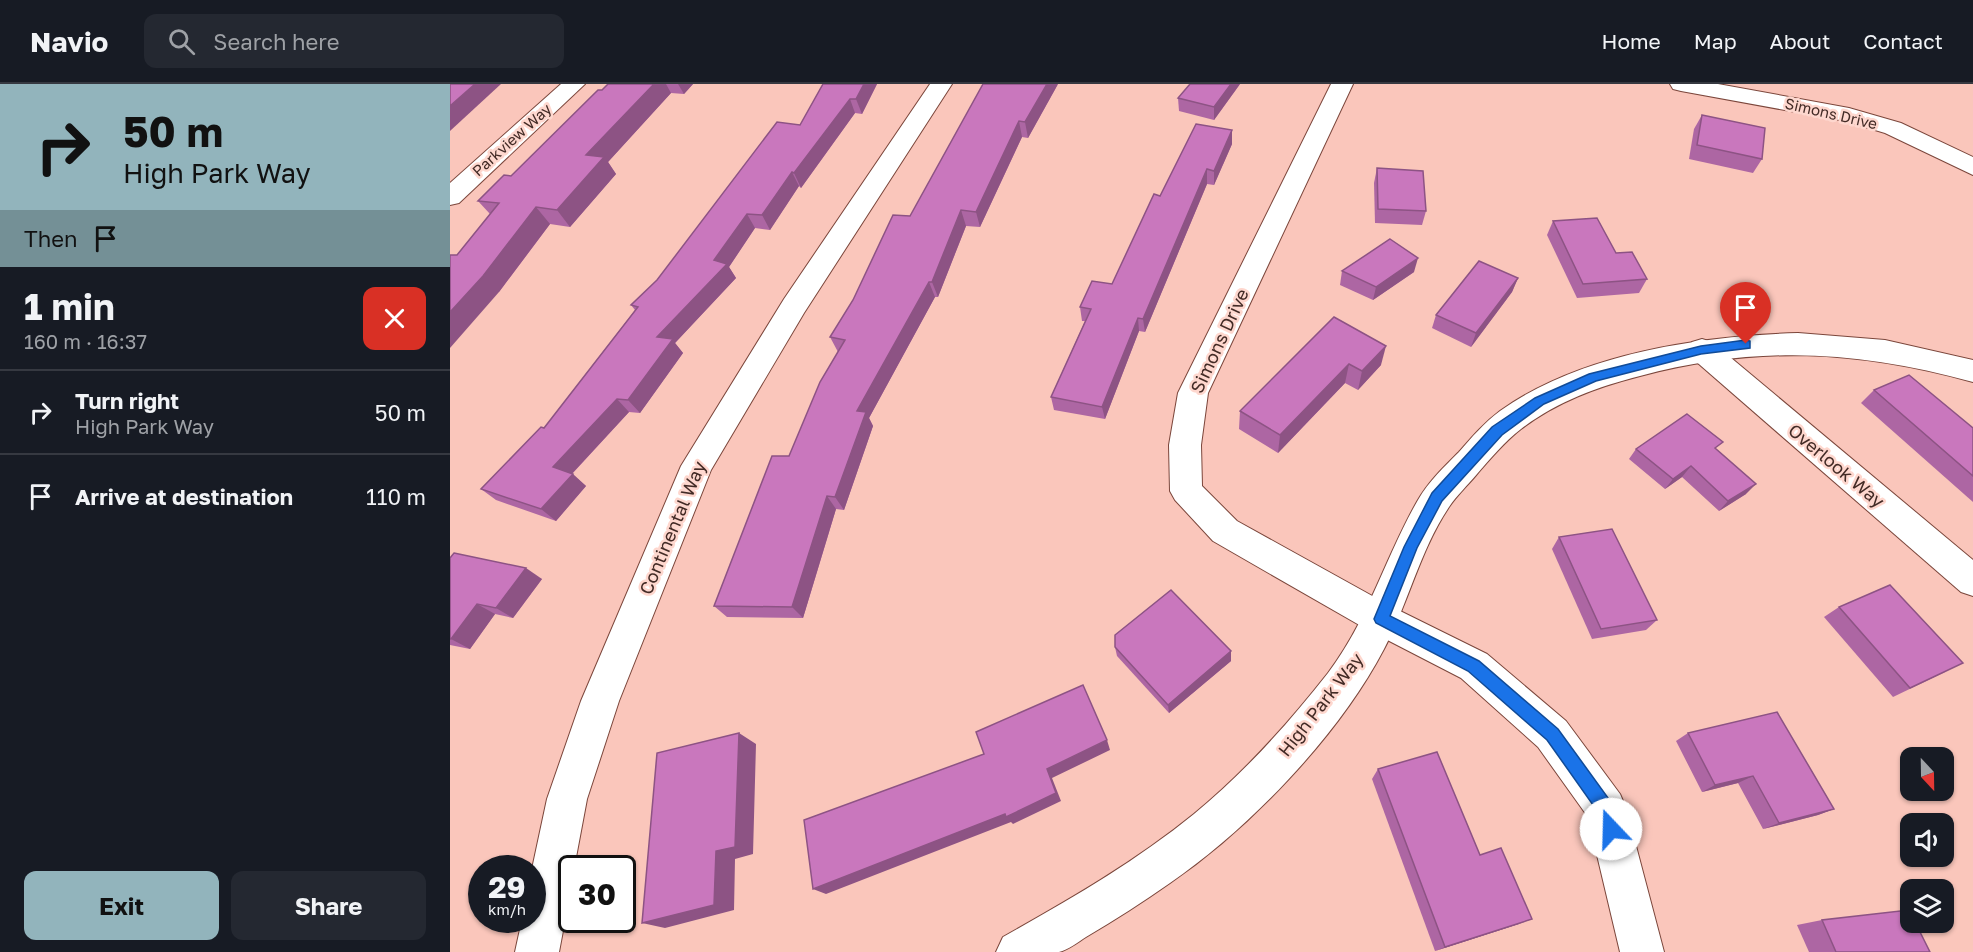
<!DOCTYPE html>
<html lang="en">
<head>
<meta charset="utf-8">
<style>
	body { margin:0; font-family:"Golos Text",sans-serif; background:#242831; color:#f1f3f6; height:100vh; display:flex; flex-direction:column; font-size:22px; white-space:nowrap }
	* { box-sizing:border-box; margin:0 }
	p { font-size:20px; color:#9ea1a6 }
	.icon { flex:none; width:33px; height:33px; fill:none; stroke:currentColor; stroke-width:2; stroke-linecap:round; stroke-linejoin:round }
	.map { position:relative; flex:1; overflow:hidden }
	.panel { display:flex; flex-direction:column; background:#171b24; width:450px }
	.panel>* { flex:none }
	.guide { background:#92b4bc; color:#111; overflow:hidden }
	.needle { width:39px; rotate:158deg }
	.tools { position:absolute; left:1450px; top:663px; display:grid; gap:12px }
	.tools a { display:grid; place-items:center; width:54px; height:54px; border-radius:12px; background:#171b24; box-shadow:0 2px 4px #0004; font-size:30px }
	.speed { position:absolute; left:18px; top:771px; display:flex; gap:12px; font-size:30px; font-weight:700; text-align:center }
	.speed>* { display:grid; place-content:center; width:78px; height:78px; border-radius:50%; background:#171b24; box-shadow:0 2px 4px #0004; line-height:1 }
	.speed small { font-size:15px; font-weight:400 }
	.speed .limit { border:3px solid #111; border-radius:9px; background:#fff; color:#111 }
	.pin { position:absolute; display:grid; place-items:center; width:51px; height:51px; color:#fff; margin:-62px -26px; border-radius:50% 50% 50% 0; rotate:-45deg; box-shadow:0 0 6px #0007 }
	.pin .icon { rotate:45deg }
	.me { position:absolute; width:66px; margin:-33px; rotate:339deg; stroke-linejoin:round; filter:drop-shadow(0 0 4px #0008) }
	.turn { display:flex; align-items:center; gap:21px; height:126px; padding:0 24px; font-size:27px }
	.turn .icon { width:78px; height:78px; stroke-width:2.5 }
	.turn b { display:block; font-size:42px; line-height:51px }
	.then { display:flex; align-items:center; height:57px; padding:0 24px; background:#0003; gap:12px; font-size:22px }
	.round { display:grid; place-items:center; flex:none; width:63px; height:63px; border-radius:12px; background:#242831 }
	.overview { display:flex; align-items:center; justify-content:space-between; height:102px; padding:0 24px }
	h1 { font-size:36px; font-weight:700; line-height:45px }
	.cta { display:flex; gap:12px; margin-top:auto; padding:12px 24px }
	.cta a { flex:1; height:69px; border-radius:12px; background:#92b4bc; color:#111; font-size:24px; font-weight:700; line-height:69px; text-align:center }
	.cta a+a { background:#242831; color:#f1f3f6 }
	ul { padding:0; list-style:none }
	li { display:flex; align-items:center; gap:18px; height:84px; padding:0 24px; border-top:2px solid #363941 }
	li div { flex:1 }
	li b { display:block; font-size:22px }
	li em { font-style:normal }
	header { display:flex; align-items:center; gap:36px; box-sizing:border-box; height:84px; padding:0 30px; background:#171b24; border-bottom:2px solid #363941 }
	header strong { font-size:28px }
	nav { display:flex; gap:33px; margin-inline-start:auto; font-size:21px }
	.search { width:420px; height:54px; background:#242831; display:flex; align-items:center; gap:15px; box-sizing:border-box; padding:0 21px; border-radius:12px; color:#9ea1a6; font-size:22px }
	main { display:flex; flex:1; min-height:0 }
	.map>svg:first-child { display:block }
</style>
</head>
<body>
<header>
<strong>Navio</strong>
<div class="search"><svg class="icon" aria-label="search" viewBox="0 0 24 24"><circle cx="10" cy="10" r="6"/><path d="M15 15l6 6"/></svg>Search here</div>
<nav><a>Home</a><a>Map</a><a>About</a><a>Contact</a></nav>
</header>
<main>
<section class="panel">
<div class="guide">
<div class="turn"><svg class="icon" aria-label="right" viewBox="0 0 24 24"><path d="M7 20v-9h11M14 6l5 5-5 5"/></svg><div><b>50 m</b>High Park Way</div></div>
<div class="then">Then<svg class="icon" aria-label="arrive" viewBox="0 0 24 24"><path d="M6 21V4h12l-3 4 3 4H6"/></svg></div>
</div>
<div class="overview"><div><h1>1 min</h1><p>160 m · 16:37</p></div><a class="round" style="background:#d93025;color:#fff"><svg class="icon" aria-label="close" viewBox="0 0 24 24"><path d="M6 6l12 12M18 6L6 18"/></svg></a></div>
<ul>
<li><svg class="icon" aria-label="right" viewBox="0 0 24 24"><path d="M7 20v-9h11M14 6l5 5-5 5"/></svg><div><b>Turn right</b><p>High Park Way</p></div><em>50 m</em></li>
<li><svg class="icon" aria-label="arrive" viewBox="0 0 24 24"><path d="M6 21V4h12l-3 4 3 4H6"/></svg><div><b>Arrive at destination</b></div><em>110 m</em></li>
</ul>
<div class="cta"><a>Exit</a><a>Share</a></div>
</section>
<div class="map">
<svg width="1523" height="868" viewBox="0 0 1523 868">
	<rect width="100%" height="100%" fill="#fac6bb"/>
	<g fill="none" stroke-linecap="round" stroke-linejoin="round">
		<g stroke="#7b463b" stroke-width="2">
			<g id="minor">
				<path d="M111,0H135L9,119L0,121V99Z"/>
				<path d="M480,0H502L354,229L261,386L169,617L137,715L124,784H122V799L109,868H65L72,836H82V785L97,715L131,617L231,382L334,215Z"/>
				<path d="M881,0H903L758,309L751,361L752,402L787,437L944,524L1037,570L1116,637L1170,710L1176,724L1214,868H1170L1138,733L1088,663L1011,594L918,546L763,457L725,416L720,407L719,361L728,309Z"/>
				<path d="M1220,0H1268L1399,24L1451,39L1523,73V91L1435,49L1395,37L1231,7L1223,5Z"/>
				<path d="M1252,255L1262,258L1523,476V512L1511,508L1242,274L1238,266L1242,258Z"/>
			</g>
		</g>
		<g stroke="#7b463b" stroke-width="2">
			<path id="tertiary" d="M1348,249L1435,256L1523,276V298C1407,266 1307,261 1190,292C1147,303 1106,318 1071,345C1054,358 1041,374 1027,390C1018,401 1007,411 999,423C970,466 958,520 934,565C889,651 800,744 720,799C693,818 665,836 636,853C628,858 618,866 609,868C590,868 566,868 546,868L553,853C619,816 685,778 744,730C794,689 838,640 878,589C919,535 935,473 968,416C979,397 994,383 1009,368C1022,353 1034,339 1050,327C1131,269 1251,252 1348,249Z"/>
		</g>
		<use href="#minor" fill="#fff" fill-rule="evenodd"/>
		<use href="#tertiary" fill="#fff" fill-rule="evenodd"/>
	</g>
	<g fill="#ad66a3">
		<path d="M158,0H243L234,10L221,9L158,78L166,90L120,143L100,140L49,208L7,171L40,130L28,117L61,92Z"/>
		<path d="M373,0H427L412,30L405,29L351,104L349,102L320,146L305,144L279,183L286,194L225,259L233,269L190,329L179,328L122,390L136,402L106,437L46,416L31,405L94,344L185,226L181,221L207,196L350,41Z"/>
		<path d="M608,0L578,54L572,53L530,143L516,142L488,213H485L419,334L423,342L394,426L386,425L353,534L277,533L264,522L339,372L388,268L380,253L460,132Z"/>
		<path d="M790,0L764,36L729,27L728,14Z"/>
		<path d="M1252,31L1312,75L1303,89L1239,75L1244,45Z"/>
		<path d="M782,46V60L764,101L757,100L695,248L689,247L655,335L604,326L601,313L635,237H632L630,223L662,200L710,112Z"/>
		<path d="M927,84L976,127L972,141L925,139L924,99Z"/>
		<path d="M1103,137L1166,169L1197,195L1189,209L1127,214L1097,151Z"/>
		<path d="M892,187L964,188L923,216L890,201Z"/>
		<path d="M1068,194L1062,208L1021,263L982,244L986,231Z"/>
		<path d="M884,233L931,281L908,306L895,299L828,369L789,345L790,327Z"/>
		<path d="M1424,306L1523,344V418L1411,319Z"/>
		<path d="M1186,365L1267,366L1296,410L1269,427L1232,393L1215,405L1179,375Z"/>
		<path d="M1109,453L1207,536L1196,546L1142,555L1102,465Z"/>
		<path d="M0,474L92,495L63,534L45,530L20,565L0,561Z"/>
		<path d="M1389,523L1495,588L1443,613L1374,533Z"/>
		<path d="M665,563L781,577L719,629L667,572Z"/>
		<path d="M1238,649L1384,725L1368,731L1313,745L1288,699L1252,708L1226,657Z"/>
		<path d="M928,685L1030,771L1069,840L985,867L922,695Z"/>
		<path d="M1372,836L1480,868H1359L1347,841Z"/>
	</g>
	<g fill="#8d5384">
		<path d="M25,0H51L0,47V22Z"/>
		<path d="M204,0H216L221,9L158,78L166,90L120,143L107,126L136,71Z"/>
		<path d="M228,0H243L234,10Z"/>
		<path d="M414,0H427L412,30L406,15Z"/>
		<path d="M597,0H608L578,54L575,38Z"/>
		<path d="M781,0H790L764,36V23Z"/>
		<path d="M400,15L405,29L351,104L344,89Z"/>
		<path d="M569,37L572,53L530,143L526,128Z"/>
		<path d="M782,46V60L764,101V87Z"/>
		<path d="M757,85V100L695,248L693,235Z"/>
		<path d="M342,88L349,102L320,146L312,131Z"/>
		<path d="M86,123L100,140L49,208L0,264V228Z"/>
		<path d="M511,126L516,142L488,213L482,198Z"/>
		<path d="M297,130L305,144L279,183L286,194L225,259L233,269L190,329L178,316L207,253L264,176Z"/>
		<path d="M968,174L964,188L923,216L926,203Z"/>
		<path d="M1068,194L1062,208L1021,263L1026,249Z"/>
		<path d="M479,198L485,213L419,334L423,342L394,426L385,413L407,327Z"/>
		<path d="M688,234L689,247L655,335L652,323Z"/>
		<path d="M936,262L931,281L908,306L912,287Z"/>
		<path d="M899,280L895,299L828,369L830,351Z"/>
		<path d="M167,315L179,328L117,395L103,383Z"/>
		<path d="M1241,382L1232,393L1215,405L1223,395Z"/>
		<path d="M123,390L136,402L106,437L91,425Z"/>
		<path d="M1306,400L1296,410L1269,427L1278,417Z"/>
		<path d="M377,412L386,425L353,534L342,523Z"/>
		<path d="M76,484L92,495L63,534L46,524Z"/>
		<path d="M27,520L45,530L20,565L1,555Z"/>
		<path d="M781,567V577L719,629L718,621Z"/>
		<path d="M289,649L306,660L303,770L285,775L284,826L215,844L192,839L266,767Z"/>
		<path d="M657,656L660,666L602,694L611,717L563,740L561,738L376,810L363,805L597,685Z"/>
		<path d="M1303,692L1288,699L1252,708L1265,701Z"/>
		<path d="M1384,725L1368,731L1313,745L1329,739Z"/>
		<path d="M1082,835L1069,840L985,867L995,863Z"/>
	</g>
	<g fill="#c977bd" stroke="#8d5384" stroke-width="1.5">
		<path d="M0,0H25L0,22Z"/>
		<path d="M158,0H204L136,71L154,73L107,126L86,123L33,192L0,228V171H7L49,119L28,117L54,91L61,92L148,6H152Z"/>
		<path d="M373,0H414L406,15H400L344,89L342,88L312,131L297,130L264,176L277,180L207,253L223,255L178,316L167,315L103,383L123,390L91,425L31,405L91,343L94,344L188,223L181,221L207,196L327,38L350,41Z"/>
		<path d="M533,0H597L575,38L569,37L526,128L511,126L482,198H479L407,327L416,328L385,413L377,412L342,523L264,522L322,372H339L370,298L395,256L380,253L403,216L443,131L460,132Z"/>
		<path d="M740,0H781L764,23L728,14Z"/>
		<path d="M1252,31L1315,44L1312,75L1247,61Z"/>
		<path d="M746,40L782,46L764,87L757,85L693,235L688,234L652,323L601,313L641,225L630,223L642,197L662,200L704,110L710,112Z"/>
		<path d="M927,84L973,87L976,127L928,125Z"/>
		<path d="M1147,134L1166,169L1182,168L1197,195L1133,200L1103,137Z"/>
		<path d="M940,155L968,174L926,203L892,187Z"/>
		<path d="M1029,177L1068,194L1026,249L986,231Z"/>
		<path d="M884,233L936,262L912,287L899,280L830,351L790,327Z"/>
		<path d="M1459,291L1523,344V392L1424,306Z"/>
		<path d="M1237,330L1273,358L1265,364L1306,400L1278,417L1241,382L1223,395L1186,365Z"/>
		<path d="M1162,445L1207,536L1151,545L1109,453Z"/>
		<path d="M4,469L76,484L46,524L27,520L1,555H0V474Z"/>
		<path d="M1440,501L1513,579L1460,604L1389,523Z"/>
		<path d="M721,506L781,567L718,621L665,563V551Z"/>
		<path d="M633,601L657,656L597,685L606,709L556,733L555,730L363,805L354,736L534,670L526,648Z"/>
		<path d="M1327,628L1384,725L1329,739L1303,692L1265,701L1238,649Z"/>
		<path d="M289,649L285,763L266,767L264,821L192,839L207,669Z"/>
		<path d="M987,668L1030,771L1051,764L1082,835L995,863L928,685Z"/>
		<path d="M1459,826L1461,830V838H1465L1480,868H1386L1372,836Z"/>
	</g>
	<path fill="#1a73e8" stroke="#114b97" stroke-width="1.5" d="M1296,256L1300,257V264L1251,270L1146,297L1094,320L1052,351L992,417L967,464L940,532L1029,577L1108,645L1161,718L1169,745L1167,751L1161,753L1155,751L1148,728L1097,656L1018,587L926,539L924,535L954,463L982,409L1042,343L1085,314L1139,290L1251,262Z"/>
	<g text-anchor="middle" stroke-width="5" stroke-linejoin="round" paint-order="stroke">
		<g font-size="15" fill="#432b26" stroke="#fed7ce">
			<text transform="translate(1381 30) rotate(13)" y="5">Simons Drive</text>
			<text transform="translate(62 56) rotate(-42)" y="5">Parkview Way</text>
		</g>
		<g font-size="18" fill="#432b26" stroke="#fed7ce">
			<text transform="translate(770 257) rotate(-65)" y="6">Simons Drive</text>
			<text transform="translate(1386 382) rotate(40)" y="6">Overlook Way</text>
			<text transform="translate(223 444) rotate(-67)" y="6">Continental Way</text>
			<text transform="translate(871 621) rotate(-52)" y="6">High Park Way</text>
		</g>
	</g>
</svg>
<div class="tools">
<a><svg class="needle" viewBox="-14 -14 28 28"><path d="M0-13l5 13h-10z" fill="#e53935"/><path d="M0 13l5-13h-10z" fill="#9ea1a6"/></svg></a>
<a><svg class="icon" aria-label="sound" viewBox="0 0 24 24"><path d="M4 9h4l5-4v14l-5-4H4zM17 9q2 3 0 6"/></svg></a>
<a><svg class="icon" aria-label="layers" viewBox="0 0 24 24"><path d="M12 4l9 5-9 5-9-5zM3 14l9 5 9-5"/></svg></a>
</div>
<div class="speed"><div>29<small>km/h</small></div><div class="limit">30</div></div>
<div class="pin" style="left:1296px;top:260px;background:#d93025"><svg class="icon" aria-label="arrive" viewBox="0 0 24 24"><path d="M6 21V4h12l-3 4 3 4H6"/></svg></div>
<svg class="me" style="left:1161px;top:745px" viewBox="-20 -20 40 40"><circle r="19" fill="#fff"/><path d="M0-13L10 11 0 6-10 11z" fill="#1a73e8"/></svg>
</div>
</main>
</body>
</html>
